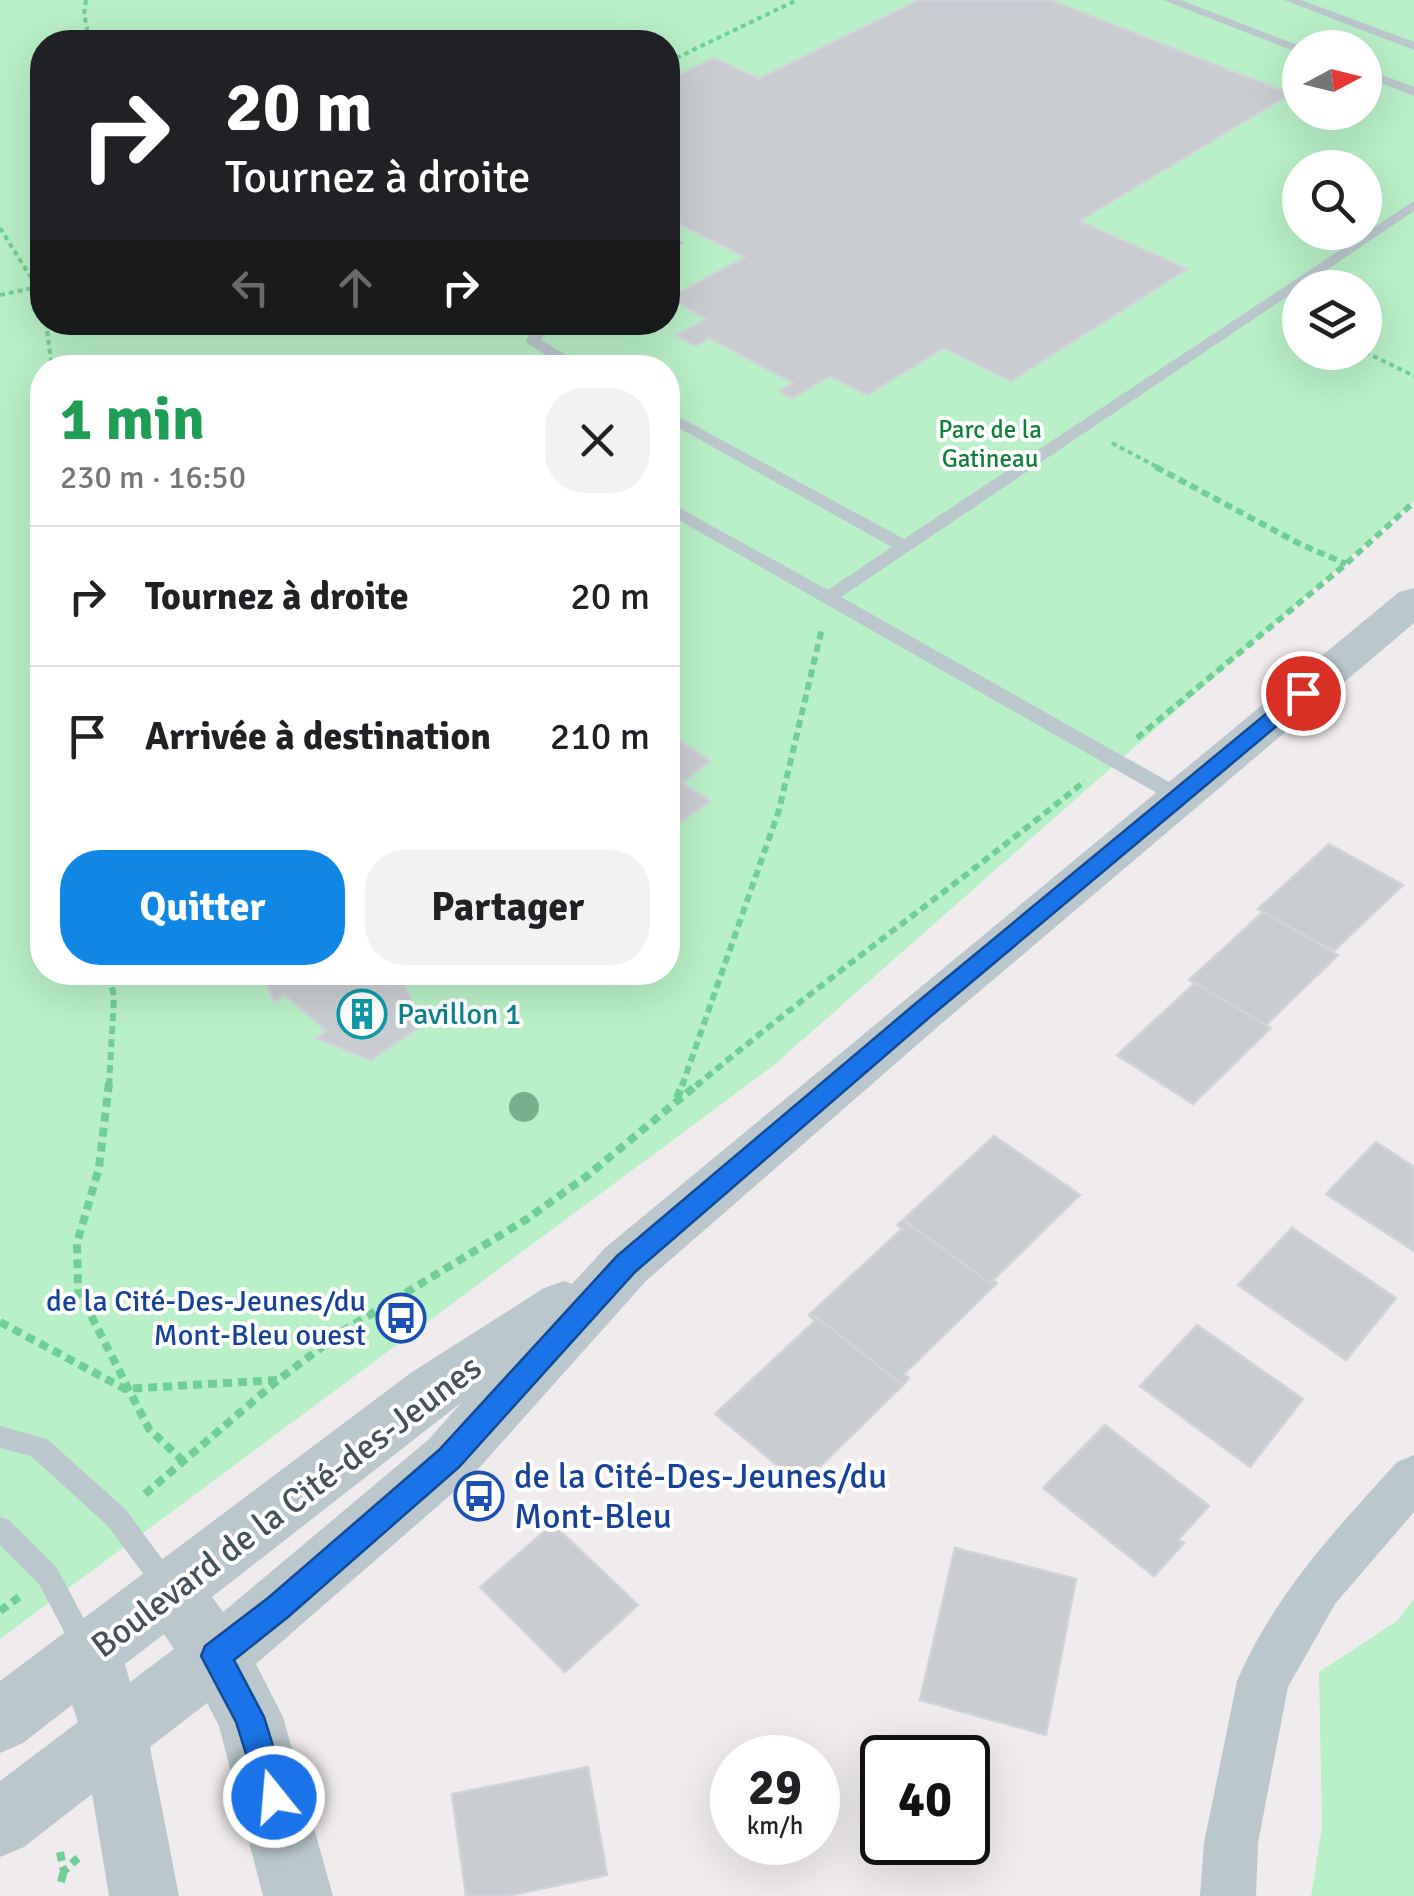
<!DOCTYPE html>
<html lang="fr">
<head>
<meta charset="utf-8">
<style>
	body { margin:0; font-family:Signika,sans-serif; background:#f2f2f2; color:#202124; height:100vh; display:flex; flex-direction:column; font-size:38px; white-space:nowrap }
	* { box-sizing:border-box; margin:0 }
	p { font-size:32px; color:#757577 }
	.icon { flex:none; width:55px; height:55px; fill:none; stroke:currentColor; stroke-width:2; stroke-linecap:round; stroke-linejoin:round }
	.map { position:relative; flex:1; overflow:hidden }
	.panel { position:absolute; left:30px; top:355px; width:650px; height:630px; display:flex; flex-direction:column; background:#fff; border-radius:40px; box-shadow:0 10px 40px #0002 }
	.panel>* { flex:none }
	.guide { position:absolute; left:30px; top:30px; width:650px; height:305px; border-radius:40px; box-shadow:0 10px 40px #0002; background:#202124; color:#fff; overflow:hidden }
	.needle { width:65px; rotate:83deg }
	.fabs { position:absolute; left:1282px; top:30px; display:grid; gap:20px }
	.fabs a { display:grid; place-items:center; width:100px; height:100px; border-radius:50%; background:#fff; box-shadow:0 10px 40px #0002; font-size:50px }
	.speed { position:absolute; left:710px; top:1735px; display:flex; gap:20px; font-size:50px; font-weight:700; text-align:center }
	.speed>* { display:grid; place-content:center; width:130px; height:130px; border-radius:50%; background:#fff; box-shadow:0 10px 40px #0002; line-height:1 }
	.speed small { font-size:25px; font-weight:400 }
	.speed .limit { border:5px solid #111; border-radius:15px; background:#fff; color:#111 }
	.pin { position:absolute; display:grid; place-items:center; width:85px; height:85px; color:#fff; margin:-42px; border:5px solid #fff; border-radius:50%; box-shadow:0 2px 10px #0007 }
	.me { position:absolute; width:110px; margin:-55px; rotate:343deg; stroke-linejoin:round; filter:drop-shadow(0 0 8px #0008) }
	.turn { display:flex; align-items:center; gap:35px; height:210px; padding:0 30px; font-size:45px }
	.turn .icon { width:130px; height:130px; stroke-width:2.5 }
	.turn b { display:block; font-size:70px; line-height:85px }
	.lanes { display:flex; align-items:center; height:95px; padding:0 30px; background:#0003; justify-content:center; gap:50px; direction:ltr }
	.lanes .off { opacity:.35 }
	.round { display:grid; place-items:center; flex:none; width:105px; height:105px; border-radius:40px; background:#f2f2f2 }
	.headline { display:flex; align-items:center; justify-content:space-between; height:170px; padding:0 30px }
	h1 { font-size:60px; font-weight:800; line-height:75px; color:#1e9e55 }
	.cta { display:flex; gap:20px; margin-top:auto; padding:20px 30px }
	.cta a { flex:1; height:115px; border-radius:40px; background:#1187e5; color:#fff; font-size:40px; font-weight:800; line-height:115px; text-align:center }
	.cta a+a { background:#f2f2f2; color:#202124 }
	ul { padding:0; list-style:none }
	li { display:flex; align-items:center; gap:30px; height:140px; padding:0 30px; border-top:2px solid #e0e0e0 }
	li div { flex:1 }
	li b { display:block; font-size:38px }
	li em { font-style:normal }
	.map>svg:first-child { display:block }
</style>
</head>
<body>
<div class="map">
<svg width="1414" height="1896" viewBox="0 0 1414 1896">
	<rect width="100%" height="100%" fill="#f0eced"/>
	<g fill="#b8f0c7" fill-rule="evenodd">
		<path d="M0,0H1414V501L774,1065L0,1639ZM42,42H668V322H42ZM1300,48H1365V112H1300ZM1300,168H1365V232H1300ZM1300,288H1365V352H1300ZM42,368H668V972H42Z"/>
		<path d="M1414,1599V1896H1311L1322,1827L1319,1672L1397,1621Z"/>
	</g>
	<g fill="#c9cdd2" stroke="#d0d4d9" stroke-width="2.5">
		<path d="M919,0H1050L1290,94L1079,221L1187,269L1011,381L944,348L867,395L830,376L793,398L779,391L793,383L709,338L695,346L677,335L707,319L669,298L745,257L668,218V81L714,58L759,79Z"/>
		<path d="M668,733L710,761L682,783L710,801L675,826L679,829L668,838Z"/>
		<path d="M1329,844L1403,885L1334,951L1258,909Z"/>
		<path d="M1263,912L1338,955L1266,1025L1189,980Z"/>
		<path d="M262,972H377L392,986L402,979L421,1026L371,1060L316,1038L327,1031L285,995L274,1002Z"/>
		<path d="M1195,983L1271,1028L1193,1104L1117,1055Z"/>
		<path d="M994,1136L1080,1195L993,1280L997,1283L994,1286L903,1220Z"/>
		<path d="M1376,1142L1414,1167V1251L1326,1194Z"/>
		<path d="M903,1220L994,1286L904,1374L909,1378L903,1385L811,1313L902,1229L897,1225Z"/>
		<path d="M1292,1228L1396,1298L1346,1360L1238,1285Z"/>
		<path d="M811,1313L903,1385L801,1485L715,1414L815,1321L809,1315Z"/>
		<path d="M1197,1325L1303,1399L1250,1467L1140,1386Z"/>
		<path d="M1105,1425L1209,1506L1178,1540L1184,1543L1154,1576L1043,1488Z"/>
		<path d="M553,1524L638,1605L565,1672L480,1587Z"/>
		<path d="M955,1548L1076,1579L1046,1735L920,1700Z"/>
		<path d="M588,1767L607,1875L507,1896H466L452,1794Z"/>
	</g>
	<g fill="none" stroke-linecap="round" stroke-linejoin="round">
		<g stroke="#6fcf94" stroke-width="4" stroke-dasharray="5 4" stroke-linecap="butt">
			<path d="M86,0L84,14L90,42"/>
			<path d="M668,62L797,0"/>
			<path d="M0,228L37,287L42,304"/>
			<path d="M0,295L42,286"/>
			<path d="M46,322L52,368"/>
			<path d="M1365,352L1414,376"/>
			<path d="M1112,443L1161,469"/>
		</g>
		<g stroke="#6fcf94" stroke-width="6" stroke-dasharray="8 5" stroke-linecap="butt">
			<path d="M1156,467L1298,543L1346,564"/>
			<path d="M1137,738L1346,564L1414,502"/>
			<path d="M109,1086L114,997L109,972"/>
			<path d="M682,1086L779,810L822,628"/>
			<path d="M696,1086C823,980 957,885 1085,781"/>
		</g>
		<g stroke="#6fcf94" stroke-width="8" stroke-dasharray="9 6" stroke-linecap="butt">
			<path d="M109,1083L99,1168L77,1243L78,1290L149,1429L183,1461"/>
			<path d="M677,1098L683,1083"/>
			<path d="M0,1322L125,1389L277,1380"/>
			<path d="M145,1494L278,1380L343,1331L527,1219L587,1176L699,1083"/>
			<path d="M0,1611L19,1597"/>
			<path d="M60,1852L64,1871L78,1858"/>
			<path d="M61,1882L64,1871"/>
		</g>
		<g fill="#bac7cd" fill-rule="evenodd">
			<path d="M1163,0H1180L1305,48H1300V53L1296,52Z"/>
			<path d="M1284,0H1301L1414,42V50Z"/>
			<path d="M1365,69L1414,87V96L1365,77Z"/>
			<path d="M1414,201V211L841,597L1185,791L1187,796L1185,801H1171L668,514V503L674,505L828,590L892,547L668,422V411L904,539Z"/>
			<path d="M677,239L684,243L668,252V242Z"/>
			<path d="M536,322H551L541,340L587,368H568L528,344L526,341Z"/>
			<path d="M0,1426L47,1439L126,1510L176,1578L180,1586L176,1594L167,1598L158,1594L108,1526L31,1456L0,1448Z"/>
			<path d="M0,1517L9,1520L57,1568L99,1647L95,1656L86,1659L77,1656L39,1584L0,1545Z"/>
		</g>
		<path fill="#bac7cd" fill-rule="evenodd" d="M1414,1455V1512L1335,1604L1288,1687L1258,1843L1256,1896H1200L1204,1843L1237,1681C1275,1593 1334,1532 1397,1462Z"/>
		<path fill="#bac7cd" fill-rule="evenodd" d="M1414,588V623L941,1024L646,1281L470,1478L256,1664L283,1717L333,1896H263L219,1726L207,1703L150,1747L179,1896H109L92,1794L24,1847L0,1857V1781L78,1722L72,1705L23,1743L0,1753V1681L412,1372L544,1288L564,1281L572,1284L606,1247L1399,592ZM462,1402L428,1440L223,1612L212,1597ZM164,1634L174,1649L130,1682L125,1664Z"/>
	</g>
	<circle fill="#76b08c" cx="524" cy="1107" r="15"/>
	<path fill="#1a73e8" stroke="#114b97" stroke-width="2.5" d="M1303,687L1310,689V698L931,1016L635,1272L459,1467L288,1617L234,1660L264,1717L289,1797L284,1808L274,1812L263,1808L236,1722L201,1656L205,1646L268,1598L439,1450L617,1256L915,1004L1296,689Z"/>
	<defs>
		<g id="building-ring" transform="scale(2.5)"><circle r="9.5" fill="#fff" stroke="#0f9aa8" stroke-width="1.5"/><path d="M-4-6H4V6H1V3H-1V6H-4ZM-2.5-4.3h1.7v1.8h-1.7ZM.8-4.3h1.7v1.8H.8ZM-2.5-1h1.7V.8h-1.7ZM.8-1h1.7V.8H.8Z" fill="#0f9aa8"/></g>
		<g id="bus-ring" transform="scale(2.5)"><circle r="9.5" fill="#fff" stroke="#1a4fb4" stroke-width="1.5"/><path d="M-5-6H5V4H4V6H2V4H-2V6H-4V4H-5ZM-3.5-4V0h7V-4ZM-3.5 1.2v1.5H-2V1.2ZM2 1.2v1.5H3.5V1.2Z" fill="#1a4fb4"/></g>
	</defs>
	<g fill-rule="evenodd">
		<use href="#building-ring" x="362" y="1014"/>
		<use href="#bus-ring" x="401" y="1318"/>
		<use href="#bus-ring" x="479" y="1496"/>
	</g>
	<g text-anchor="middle" stroke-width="8" stroke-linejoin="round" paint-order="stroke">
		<g font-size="25" fill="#127f3c" stroke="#fff">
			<text x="990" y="438">Parc de la<tspan x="990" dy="29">Gatineau</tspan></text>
		</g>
		<g font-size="30" fill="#0d838f" stroke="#fff" text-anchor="start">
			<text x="397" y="1024">Pavillon 1</text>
		</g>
		<g font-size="30" fill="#164399" stroke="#fff" text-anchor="end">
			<text x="366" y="1311">de la Cité-Des-Jeunes/du<tspan x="366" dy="34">Mont-Bleu ouest</tspan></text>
		</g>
		<g font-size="35" fill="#164399" stroke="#fff" text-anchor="start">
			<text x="514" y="1488">de la Cité-Des-Jeunes/du<tspan x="514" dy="40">Mont-Bleu</tspan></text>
		</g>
		<g font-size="35" fill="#44535b" stroke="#fff">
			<text transform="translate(286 1506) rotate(-37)" y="12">Boulevard de la Cité-des-Jeunes</text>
		</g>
	</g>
</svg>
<div class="fabs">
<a><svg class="needle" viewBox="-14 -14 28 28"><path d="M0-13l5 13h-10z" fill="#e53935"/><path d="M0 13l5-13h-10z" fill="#757577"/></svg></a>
<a><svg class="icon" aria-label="search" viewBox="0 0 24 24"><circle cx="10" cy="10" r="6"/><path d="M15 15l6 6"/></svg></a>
<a><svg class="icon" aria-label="layers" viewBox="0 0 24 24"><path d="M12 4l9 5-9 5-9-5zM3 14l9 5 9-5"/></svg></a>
</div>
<div class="speed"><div>29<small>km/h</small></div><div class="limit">40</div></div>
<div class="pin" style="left:1303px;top:693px;background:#d93025"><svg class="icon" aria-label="arrive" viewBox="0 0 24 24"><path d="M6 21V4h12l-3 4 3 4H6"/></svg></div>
<svg class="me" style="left:274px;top:1797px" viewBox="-20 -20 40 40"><circle r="17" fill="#1a73e8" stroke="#fff" stroke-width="3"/><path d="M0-11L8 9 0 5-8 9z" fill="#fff"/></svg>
<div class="guide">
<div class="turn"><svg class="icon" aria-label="right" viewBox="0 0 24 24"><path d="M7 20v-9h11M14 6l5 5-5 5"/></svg><div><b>20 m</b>Tournez à droite</div></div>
<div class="lanes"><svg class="icon off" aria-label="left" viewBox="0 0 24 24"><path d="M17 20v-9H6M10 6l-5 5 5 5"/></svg><svg class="icon off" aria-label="ahead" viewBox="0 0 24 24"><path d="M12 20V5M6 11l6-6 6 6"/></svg><svg class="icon" aria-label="right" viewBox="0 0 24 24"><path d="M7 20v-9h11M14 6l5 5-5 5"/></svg></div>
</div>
<section class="panel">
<div class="headline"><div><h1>1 min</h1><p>230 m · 16:50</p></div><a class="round"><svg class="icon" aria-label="close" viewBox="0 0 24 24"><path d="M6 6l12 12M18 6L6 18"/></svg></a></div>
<ul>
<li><svg class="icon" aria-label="right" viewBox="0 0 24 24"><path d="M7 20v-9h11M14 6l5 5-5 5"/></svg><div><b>Tournez à droite</b></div><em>20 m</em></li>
<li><svg class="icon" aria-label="arrive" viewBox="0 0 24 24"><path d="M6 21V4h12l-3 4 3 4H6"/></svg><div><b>Arrivée à destination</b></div><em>210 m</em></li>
</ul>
<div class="cta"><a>Quitter</a><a>Partager</a></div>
</section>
</div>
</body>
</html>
